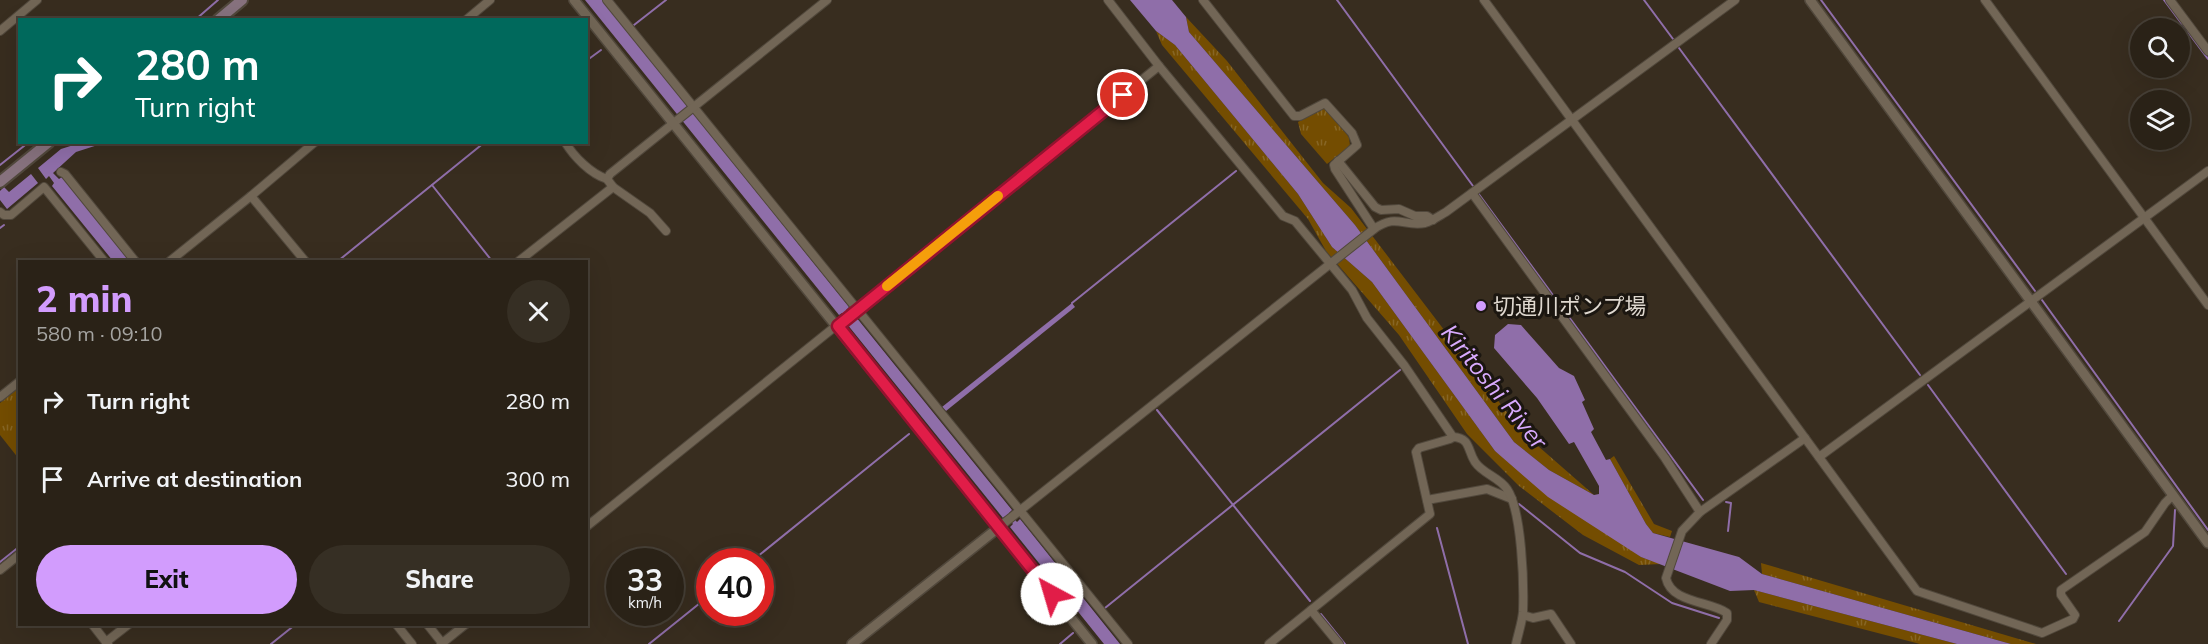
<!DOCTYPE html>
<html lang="en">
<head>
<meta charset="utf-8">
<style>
	body { margin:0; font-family:Mulish,"Noto Sans JP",sans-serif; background:#362f24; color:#f1f3f6; height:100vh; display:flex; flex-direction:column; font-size:22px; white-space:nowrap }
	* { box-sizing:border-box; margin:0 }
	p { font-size:20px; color:#a5a4a1 }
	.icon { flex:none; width:33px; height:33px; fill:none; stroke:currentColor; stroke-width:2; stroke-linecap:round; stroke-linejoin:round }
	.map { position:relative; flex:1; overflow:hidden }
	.panel { position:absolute; left:18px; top:260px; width:570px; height:366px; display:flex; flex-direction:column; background:#2a2217; border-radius:0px; box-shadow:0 6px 24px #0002,0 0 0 2px #463f36 }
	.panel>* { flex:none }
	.hud { position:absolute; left:18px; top:18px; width:570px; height:126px; border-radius:0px; box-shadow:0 6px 24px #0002,0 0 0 2px #463f36; background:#00695c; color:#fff; overflow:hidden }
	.tools { position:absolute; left:2130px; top:18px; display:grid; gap:12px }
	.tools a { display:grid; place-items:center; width:60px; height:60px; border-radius:50%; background:#2a2217; box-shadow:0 6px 24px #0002,0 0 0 2px #463f36; font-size:30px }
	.speed { position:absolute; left:606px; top:548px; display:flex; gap:12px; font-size:30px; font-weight:700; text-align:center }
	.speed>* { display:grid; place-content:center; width:78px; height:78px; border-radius:50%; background:#2a2217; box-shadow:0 6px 24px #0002,0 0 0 2px #463f36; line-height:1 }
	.speed small { font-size:15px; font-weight:400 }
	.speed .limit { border:9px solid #d22; background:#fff; color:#111 }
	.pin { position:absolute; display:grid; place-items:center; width:51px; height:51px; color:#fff; margin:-26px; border:3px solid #fff; border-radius:50%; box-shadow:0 2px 6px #0007 }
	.me { position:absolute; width:66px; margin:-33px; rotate:321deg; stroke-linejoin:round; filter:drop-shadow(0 0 4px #0008) }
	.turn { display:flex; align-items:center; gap:21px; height:126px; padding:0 18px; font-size:27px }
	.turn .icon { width:78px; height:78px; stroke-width:2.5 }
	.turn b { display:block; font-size:42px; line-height:51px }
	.round { display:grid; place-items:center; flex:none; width:63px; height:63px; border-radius:32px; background:#362f24 }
	.summary { display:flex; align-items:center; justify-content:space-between; height:102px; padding:0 18px }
	h1 { font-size:36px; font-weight:800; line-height:45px; color:#d29cfd }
	.button { display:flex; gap:12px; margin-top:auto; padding:12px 18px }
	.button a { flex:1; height:69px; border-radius:36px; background:#d29cfd; color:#111; font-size:24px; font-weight:800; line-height:69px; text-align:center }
	.button a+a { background:#362f24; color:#f1f3f6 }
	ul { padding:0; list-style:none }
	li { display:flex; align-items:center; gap:18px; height:78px; padding:0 18px }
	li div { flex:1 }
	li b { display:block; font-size:22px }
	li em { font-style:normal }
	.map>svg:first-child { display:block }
</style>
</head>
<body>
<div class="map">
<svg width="2208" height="644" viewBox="0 0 2208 644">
	<defs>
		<pattern id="grass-tufts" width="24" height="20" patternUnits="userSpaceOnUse" patternTransform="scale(1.5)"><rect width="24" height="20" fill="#744d01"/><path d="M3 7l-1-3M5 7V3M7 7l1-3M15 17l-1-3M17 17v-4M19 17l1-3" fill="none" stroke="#876625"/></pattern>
	</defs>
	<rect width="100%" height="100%" fill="#382d1f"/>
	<g fill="url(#grass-tufts)">
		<path d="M1186,17L1227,61L1323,183L1351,208L1522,432L1594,495L1549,470L1514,442L1355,225L1189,32Z"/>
		<path d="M1156,31L1175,45L1298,194L1332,247L1372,282L1495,451L1641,557L1661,564L1639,565L1583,535L1519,486L1467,434L1399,335L1326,251L1308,219L1162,45Z"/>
		<path d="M1324,108L1349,137L1350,146L1327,164L1301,134L1298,122Z"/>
		<path d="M19,387V459L0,435V403Z"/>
		<path d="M1614,456L1654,524L1672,531L1670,537L1653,533L1646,524L1610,459Z"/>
		<path d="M1761,563L2036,644H2011L1762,574Z"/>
		<path d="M1754,590L1957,644H1920L1759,602Z"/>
	</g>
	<g fill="#8f6ea9">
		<path d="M585,0H602L849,307L846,310L853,319L856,317L1012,510L1009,513L1017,522L1020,519L1120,644H1104L1010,527L1013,524L1006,516L1003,518L847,324L849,321L842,313L839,315Z"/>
		<path d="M1130,0H1172L1186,17L1189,32L1355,225L1514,442L1549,470L1594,495L1599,494V486L1574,442L1569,444L1537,398L1494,348L1495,335L1508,324L1521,325L1559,368L1574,376L1585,400L1582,402L1594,429L1591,432L1606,460L1610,459L1646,524L1653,533L1739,557L1762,574L2011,644H1957L1754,590L1730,591L1641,557L1548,497L1495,451L1372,282L1332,247L1298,194L1175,45L1156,31Z"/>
		<path d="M80,143H104L76,152L53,173L59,179L62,177L130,261H113L52,186L54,183L49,176L46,179L38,168L61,149Z"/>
		<path d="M31,174L38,183L7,209L0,200V191L4,187L9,192Z"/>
		<path d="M1072,303L1075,307L946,411L942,407Z"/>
	</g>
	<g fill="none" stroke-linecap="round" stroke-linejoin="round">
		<g stroke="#8f6ea9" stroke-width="2">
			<path d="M1337,0L1473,186"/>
			<path d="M1644,0L1673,39"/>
			<path d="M1821,0L2035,291"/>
			<path d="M2164,0L2208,59"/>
			<path d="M195,20L218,0"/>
			<path d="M634,25L666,0"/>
			<path d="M1679,48L1920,375"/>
			<path d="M586,61L601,50"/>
			<path d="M0,165L29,142"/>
			<path d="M432,185L492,261"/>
			<path d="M1478,193L1703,500"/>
			<path d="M0,228L4,225"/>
			<path d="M338,261L485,142"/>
			<path d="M2042,300L2208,530"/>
			<path d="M1072,303L1236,171"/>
			<path d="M1928,385L2066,574"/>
			<path d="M1157,410L1310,601"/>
			<path d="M1726,502L1731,503L1728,531"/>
			<path d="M1519,504L1580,553L1625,572L1672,603L1719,618"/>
			<path d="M1437,528L1468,644"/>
			<path d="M752,561L909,434"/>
			<path d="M0,562L20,546"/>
			<path d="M1105,608L1400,370"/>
			<path d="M1321,614L1345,644"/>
			<path d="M2119,621L2173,546L2175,510"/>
			<path d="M271,644L296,624"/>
			<path d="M649,644L710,595"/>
			<path d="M1060,644L1073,633"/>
		</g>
		<g stroke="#51483c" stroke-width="10">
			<g id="minor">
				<path d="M607,0L1128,644"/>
				<path d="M1108,0L1159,66L1283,216L1295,221L1352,290L1367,318L1404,365L1453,437"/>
				<path d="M1203,0L1294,116H1300L1325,103L1352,133L1357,145L1334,165L1335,169L1374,229"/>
				<path d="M1484,0L1917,591L2042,633L2073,619L2075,615L2061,595V590L2145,532L2165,503L2173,495"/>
				<path d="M1985,0L2208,305"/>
				<path d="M2170,0L2208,51"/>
				<path d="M466,20L490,0"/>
				<path d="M0,31L37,0"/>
				<path d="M565,142C574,157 591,174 607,179"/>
				<path d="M1338,161L1375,207L1381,210L1399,209L1415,216H1427L1433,220"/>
				<path d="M61,172L65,174L135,261"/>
				<path d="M613,187L650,213L666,231"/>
				<path d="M1472,193L1665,458L1700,512"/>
				<path d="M251,196L305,261"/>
				<path d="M0,212L4,215H11L44,187L104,261"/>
				<path d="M170,261L251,196L315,142"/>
				<path d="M519,261L613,187L607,179L610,174L827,0"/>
				<path d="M0,397L20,381"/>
				<path d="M1819,457L2208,171"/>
				<path d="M1427,500L1487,489L1512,499"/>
				<path d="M586,527L1159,66"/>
				<path d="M998,528L1374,229C1397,213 1403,227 1425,223C1432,221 1439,216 1446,212L1735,0"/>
				<path d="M0,570L20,554"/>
				<path d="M1311,610L1339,644"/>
				<path d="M1523,615L1533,618L1551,614L1571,644"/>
				<path d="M92,624L106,642"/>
				<path d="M396,624L412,644"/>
				<path d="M427,624L443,644"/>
				<path d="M108,644L106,642L129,624"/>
				<path d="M441,644L466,624"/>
				<path d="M1269,644L1430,514L1416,452L1419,448L1450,439L1453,437C1471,438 1467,450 1475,462C1483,474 1499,477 1507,489C1522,511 1524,584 1523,612C1522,623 1518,634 1516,644"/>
				<path d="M1711,644L1727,620V613C1710,601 1671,603 1666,578L1682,531L1700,512L1805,438"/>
			</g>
		</g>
		<g stroke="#51483c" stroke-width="12">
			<g id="tertiary">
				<path d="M574,0L1092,644"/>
				<path d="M1810,0L2208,543"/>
				<path d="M852,644L998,528"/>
			</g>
		</g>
		<g stroke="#51483c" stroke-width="14">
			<g id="secondary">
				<path d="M218,20L242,0"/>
				<path d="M0,182L49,142"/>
			</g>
		</g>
		<use href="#minor" stroke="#726656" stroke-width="8"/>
		<use href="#tertiary" stroke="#726656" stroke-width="9"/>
		<use href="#secondary" stroke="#87727e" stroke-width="10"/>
	</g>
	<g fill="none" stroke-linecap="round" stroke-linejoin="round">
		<g stroke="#92132f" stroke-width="15">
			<path id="route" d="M1052,594L838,326L1123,95"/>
		</g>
		<use href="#route" stroke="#e11d48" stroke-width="10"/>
		<path stroke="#f59e0b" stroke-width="10" d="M887,286L998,196"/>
	</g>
	<circle fill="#d29cfd" stroke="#1b1610" stroke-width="2" cx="1481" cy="306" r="6"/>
	<g text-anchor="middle" stroke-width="6" stroke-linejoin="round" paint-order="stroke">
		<g font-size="22" fill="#dfd8cf" stroke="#1b1610" text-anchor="start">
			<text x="1493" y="314">切通川ポンプ場</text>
		</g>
		<g font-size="24" font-style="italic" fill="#d8aafe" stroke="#1b1610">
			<text transform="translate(1494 387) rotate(51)" y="8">Kiritoshi River</text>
		</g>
	</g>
</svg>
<div class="tools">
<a><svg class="icon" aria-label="search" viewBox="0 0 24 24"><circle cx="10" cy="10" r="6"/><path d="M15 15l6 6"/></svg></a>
<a><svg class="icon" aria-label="layers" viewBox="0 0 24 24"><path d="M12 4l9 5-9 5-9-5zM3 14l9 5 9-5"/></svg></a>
</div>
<div class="speed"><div>33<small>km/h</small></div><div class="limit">40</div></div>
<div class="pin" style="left:1123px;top:95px;background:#d93025"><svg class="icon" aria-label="arrive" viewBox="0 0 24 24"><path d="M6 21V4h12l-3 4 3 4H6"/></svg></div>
<svg class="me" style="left:1052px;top:594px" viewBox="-20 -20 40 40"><circle r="19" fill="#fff"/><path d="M0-13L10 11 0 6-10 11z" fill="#e11d48"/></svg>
<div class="hud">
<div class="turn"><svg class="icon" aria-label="right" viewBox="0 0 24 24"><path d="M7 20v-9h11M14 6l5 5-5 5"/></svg><div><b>280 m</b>Turn right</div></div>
</div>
<section class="panel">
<div class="summary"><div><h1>2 min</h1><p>580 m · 09:10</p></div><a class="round"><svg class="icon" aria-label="close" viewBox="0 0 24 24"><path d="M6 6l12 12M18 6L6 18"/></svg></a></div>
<ul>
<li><svg class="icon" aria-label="right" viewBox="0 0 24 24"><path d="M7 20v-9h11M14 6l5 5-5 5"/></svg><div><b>Turn right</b></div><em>280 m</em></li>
<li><svg class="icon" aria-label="arrive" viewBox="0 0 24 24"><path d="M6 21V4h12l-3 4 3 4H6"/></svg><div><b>Arrive at destination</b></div><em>300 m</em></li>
</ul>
<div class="button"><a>Exit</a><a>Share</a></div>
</section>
</div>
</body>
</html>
